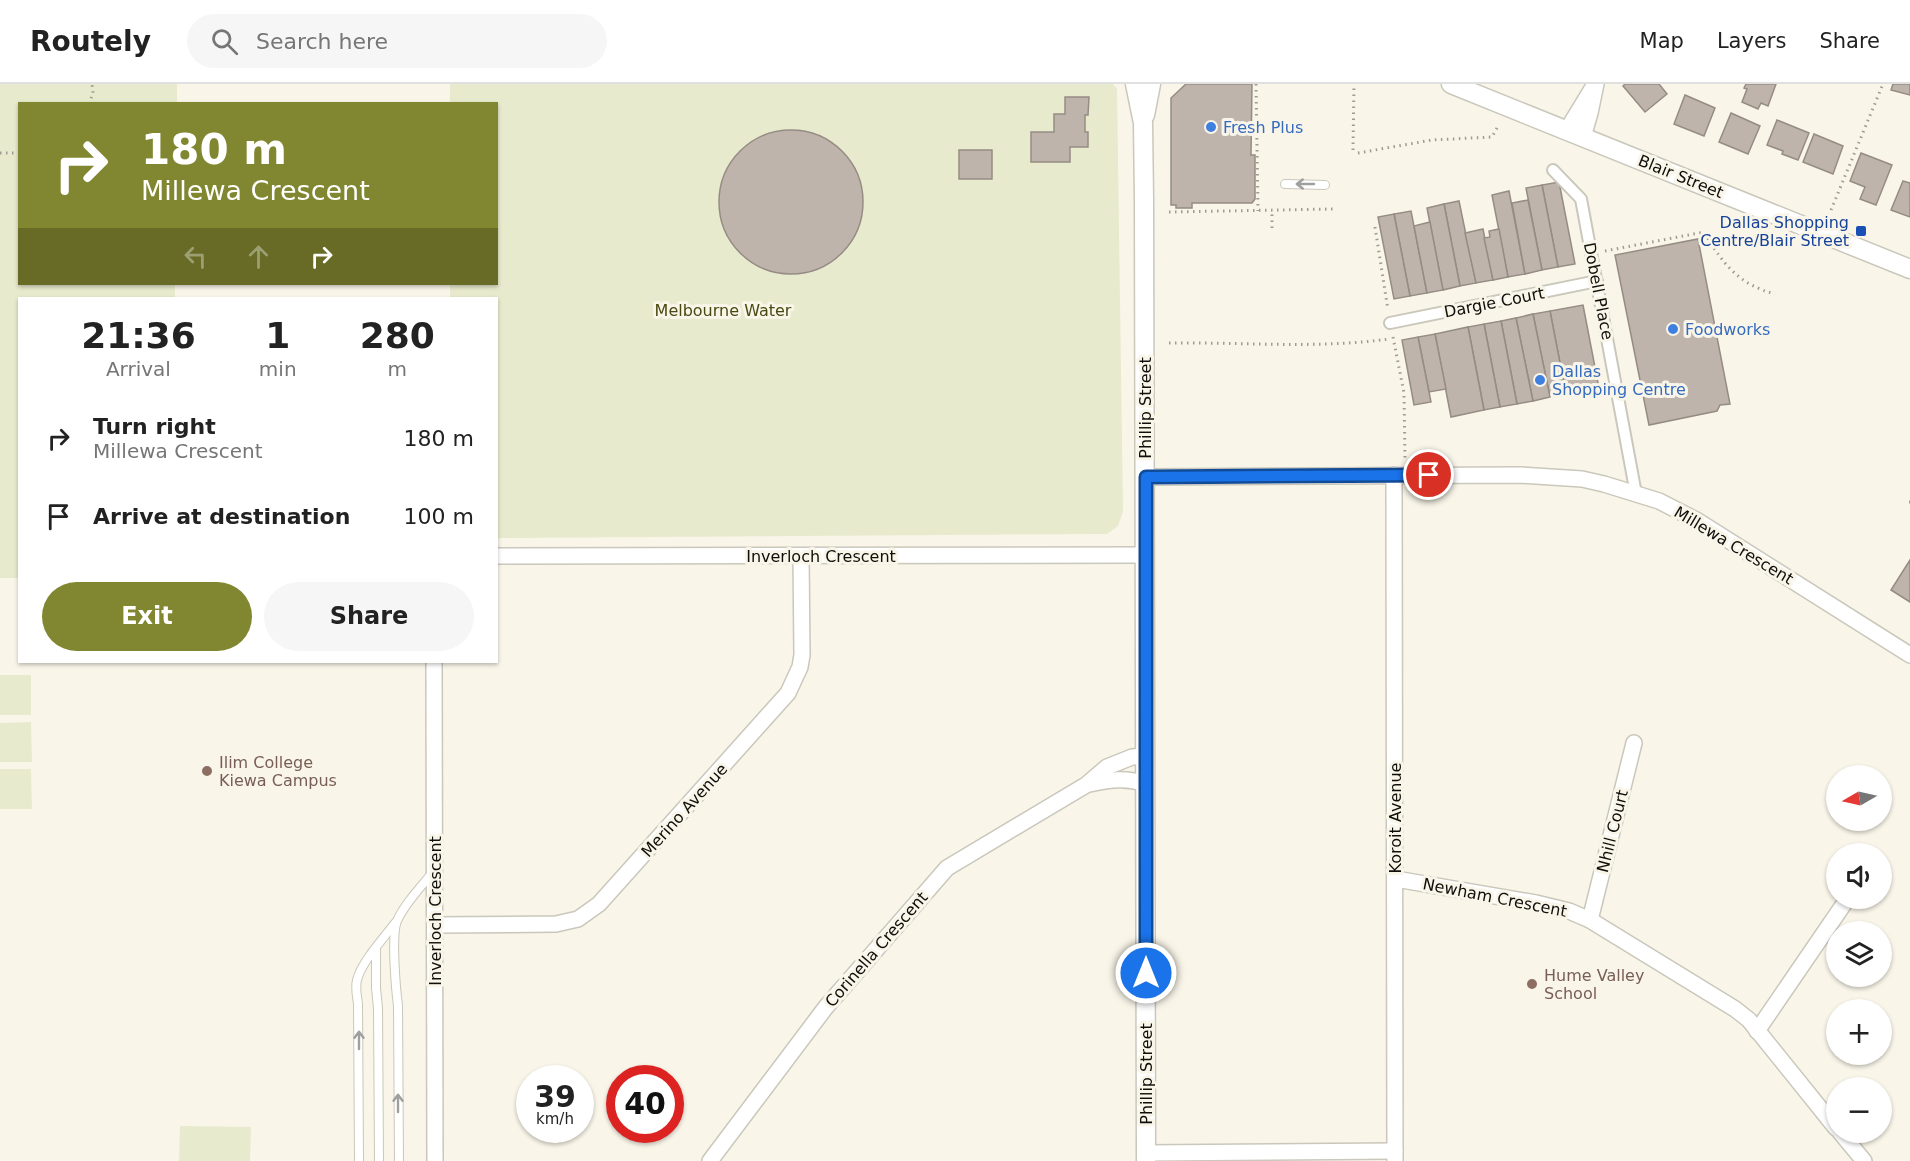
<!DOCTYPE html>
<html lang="en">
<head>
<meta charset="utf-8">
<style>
	body { margin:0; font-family:"DejaVu Sans",sans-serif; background:#f6f6f6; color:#222; height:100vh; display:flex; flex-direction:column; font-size:22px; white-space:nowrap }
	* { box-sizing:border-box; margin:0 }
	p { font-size:20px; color:#767676 }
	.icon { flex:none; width:33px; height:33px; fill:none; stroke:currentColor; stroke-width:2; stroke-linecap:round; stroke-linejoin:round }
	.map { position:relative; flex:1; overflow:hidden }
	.details { position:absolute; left:18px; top:213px; width:480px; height:366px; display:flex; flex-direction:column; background:#fff; border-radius:0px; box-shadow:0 2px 4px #0004 }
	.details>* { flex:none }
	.guide { position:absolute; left:18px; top:18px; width:480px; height:183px; border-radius:0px; box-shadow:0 2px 4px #0004; background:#818630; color:#fff; overflow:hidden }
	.needle { width:39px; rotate:261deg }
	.controls { position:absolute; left:1826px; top:681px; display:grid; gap:12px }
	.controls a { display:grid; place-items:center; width:66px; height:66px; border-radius:50%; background:#fff; box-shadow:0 2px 4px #0004; font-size:30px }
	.speed { position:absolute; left:516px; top:981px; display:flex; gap:12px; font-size:30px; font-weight:700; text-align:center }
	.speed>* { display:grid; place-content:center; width:78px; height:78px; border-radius:50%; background:#fff; box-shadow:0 2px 4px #0004; line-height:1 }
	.speed small { font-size:15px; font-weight:400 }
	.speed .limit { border:9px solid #d22; background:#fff; color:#111 }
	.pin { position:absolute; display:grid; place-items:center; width:51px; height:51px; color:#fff; margin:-26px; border:3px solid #fff; border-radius:50%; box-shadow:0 2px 6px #0007 }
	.me { position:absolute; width:66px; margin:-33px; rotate:0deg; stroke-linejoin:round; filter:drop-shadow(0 0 4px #0008) }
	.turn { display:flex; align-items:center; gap:21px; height:126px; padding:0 24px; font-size:27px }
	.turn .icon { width:78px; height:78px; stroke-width:2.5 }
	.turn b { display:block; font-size:42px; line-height:51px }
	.lanes { display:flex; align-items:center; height:57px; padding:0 24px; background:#0003; justify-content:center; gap:30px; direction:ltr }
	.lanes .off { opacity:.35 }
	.eta { display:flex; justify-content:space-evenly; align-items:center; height:102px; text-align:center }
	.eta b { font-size:36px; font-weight:700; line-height:42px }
	.primary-button { display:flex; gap:12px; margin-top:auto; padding:12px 24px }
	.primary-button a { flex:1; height:69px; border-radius:36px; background:#818630; color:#fff; font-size:24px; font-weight:700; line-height:69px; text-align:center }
	.primary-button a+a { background:#f6f6f6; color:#222 }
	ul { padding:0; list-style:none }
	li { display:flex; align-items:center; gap:18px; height:78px; padding:0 24px }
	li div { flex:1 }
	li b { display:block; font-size:22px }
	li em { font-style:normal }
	header { display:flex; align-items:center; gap:36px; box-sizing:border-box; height:84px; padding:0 30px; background:#fff; border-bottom:2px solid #e0e0e0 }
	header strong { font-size:28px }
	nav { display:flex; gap:33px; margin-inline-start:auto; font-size:21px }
	.search { width:420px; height:54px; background:#f6f6f6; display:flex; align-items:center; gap:15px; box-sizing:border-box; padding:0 21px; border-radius:33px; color:#767676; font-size:22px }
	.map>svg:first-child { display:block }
</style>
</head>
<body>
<header>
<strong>Routely</strong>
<div class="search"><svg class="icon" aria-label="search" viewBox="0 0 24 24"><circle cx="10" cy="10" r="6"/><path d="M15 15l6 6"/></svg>Search here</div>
<nav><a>Map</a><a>Layers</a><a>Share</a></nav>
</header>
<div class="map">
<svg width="1910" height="1077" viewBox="0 0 1910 1077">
	<rect width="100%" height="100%" fill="#f9f5e9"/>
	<g fill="#e8eacd">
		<path d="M0,0H177V19L20,20V200H175V214H20L19,494H0Z"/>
		<path d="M450,0H1113L1117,5L1123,427L1118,442L1107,450L497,454L496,214H450V200H496V20L450,19Z"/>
		<rect x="0" y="591" width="31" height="40"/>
		<path d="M31,638L32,678H0V639Z"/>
		<path d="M0,685H31L32,725H0Z"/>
		<path d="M180,1042L251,1043L250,1077H179Z"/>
	</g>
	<g fill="#beb4ac" stroke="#958c84" stroke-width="1.5">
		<path d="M1186,0H1252L1251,71H1255V115L1252,119H1192V124H1176V121H1171V14Z"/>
		<path d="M1625,0H1659L1667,10L1645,28L1623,2Z"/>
		<path d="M1746,0H1776L1768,22L1761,19L1758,25L1742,18L1747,5L1744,4Z"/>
		<path d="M1893,0H1910V11L1891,6Z"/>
		<path d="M1685,11L1715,24L1704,52L1674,40Z"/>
		<path d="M1065,13H1089L1088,31H1085V48H1088V63H1070V78H1031V48H1054V30H1065Z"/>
		<path d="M1731,29L1760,42L1748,70L1719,58Z"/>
		<path d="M1777,36L1809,49L1798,76L1782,70L1783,67L1767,61Z"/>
		<circle cx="791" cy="118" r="72"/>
		<path d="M1814,50L1843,62L1833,90L1803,78Z"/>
		<rect x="959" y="66" width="33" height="29"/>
		<path d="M1861,69L1892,81L1876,121L1860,115L1865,103L1850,97Z"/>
		<path d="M1903,97L1910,99V133L1891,126Z"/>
		<path d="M1559,98L1575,180L1558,183L1542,101Z"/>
		<path d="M1542,101L1558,183L1542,186L1526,104Z"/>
		<path d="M1509,107L1525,190L1508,193L1492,111Z"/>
		<path d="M1528,116L1542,186L1525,190L1512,119Z"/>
		<path d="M1459,117L1476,199L1460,202L1444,120Z"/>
		<path d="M1444,120L1460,202L1443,206L1427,124Z"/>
		<path d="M1411,127L1427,209L1410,212L1394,130Z"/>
		<path d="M1394,130L1410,212L1394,215L1378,133Z"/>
		<path d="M1430,138L1443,206L1427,209L1414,142Z"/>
		<path d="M1483,145L1493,196L1476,199L1465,149Z"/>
		<path d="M1499,145L1508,193L1493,196L1484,154L1490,153L1489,147Z"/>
		<path d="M1698,155L1730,320L1720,321L1717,327L1649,341L1615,171Z"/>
		<path d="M1583,221L1599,304L1566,310L1550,227Z"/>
		<path d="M1550,227L1566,310L1558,312L1557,307L1549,309L1533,230Z"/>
		<path d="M1533,230L1550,313L1533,317L1516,234Z"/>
		<path d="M1516,234L1533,317L1517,320L1501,237Z"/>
		<path d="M1501,237L1517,320L1500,323L1484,240Z"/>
		<path d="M1484,240L1500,323L1484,326L1468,243Z"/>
		<path d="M1468,243L1484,326L1451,333L1435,250Z"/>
		<path d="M1435,250L1446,305L1429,308L1418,253Z"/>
		<path d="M1418,253L1431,318L1414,321L1402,256Z"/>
		<path d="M1910,476V518L1891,506Z"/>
	</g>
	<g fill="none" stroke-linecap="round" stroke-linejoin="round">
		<g stroke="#cac7bb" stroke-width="10">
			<g id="service">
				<path d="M1285,100L1325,101"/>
				<path d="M376,866V904L378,924L379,1077"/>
				<path d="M359,1077L358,920C357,912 355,904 357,896C362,877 384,854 395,839"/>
				<path d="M399,1077L398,922C396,906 391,851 397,837C405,819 421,803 433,788"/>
			</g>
		</g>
		<g stroke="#cac7bb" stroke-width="14">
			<g id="pedestrian">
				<path d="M1553,86L1581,115L1636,410"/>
				<path d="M1390,239L1597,197"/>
			</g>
		</g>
		<g stroke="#cac7bb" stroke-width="18">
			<g id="minor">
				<path d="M1567,46L1592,5"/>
				<path d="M1583,53L1590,29L1596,0"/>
				<path d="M1394,391L1395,1077"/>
				<path d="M1146,393L1520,391L1582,395L1604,400L1659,417L1698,437L1910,571"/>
				<path d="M496,472L1145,471"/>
				<path d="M434,578L435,1077"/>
				<path d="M1089,700C1110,696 1125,693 1146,700"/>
				<path d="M1396,795L1536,819L1569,827L1590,836L1735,925L1749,936L1836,1044"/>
				<path d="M1590,836L1634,659"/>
				<path d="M435,841L556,840L578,835L599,820L788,609L800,583L802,571L801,472"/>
				<path d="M1757,947L1848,814"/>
				<path d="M1840,1048L1864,1077"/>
				<path d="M1146,1069L1395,1067"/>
				<path d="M710,1077L826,923L947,784L1086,701L1107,683L1132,673L1146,672"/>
			</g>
		</g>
		<g stroke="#cac7bb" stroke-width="21">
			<g id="tertiary">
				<path d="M1135,0L1143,39L1144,117L1146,1077"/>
				<path d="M1451,0L1910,185"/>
				<path d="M1145,31L1151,0"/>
			</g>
		</g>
		<g stroke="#9e9b92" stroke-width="3" stroke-dasharray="1.5 4.5" stroke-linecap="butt">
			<path d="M1256,0L1258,127"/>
			<path d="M89,20L93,9L92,0"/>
			<path d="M1353,66L1354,0"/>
			<path d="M0,69H20"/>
			<path d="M1358,69L1432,56L1492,53L1497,44"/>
			<path d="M1831,126L1883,0"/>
			<path d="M1169,128L1333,125"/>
			<path d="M1375,143L1388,226"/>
			<path d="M1272,144V127"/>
			<path d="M1605,167L1704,148C1723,180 1738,200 1775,210"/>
			<path d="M1393,253L1404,309L1405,374"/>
			<path d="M1169,259C1242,258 1316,265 1389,255"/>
			<path d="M1909,418H1910"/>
		</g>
		<use href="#service" stroke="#fff" stroke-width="8"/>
		<use href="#pedestrian" stroke="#fff" stroke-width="10"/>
		<use href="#minor" stroke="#fff" stroke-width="15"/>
		<use href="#tertiary" stroke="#fff" stroke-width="18"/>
	</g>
	<defs><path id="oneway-shaft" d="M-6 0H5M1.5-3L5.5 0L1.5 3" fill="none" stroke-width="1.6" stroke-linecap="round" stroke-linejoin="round" transform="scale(1.5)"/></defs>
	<g stroke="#9f9f9d">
		<use href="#oneway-shaft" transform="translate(1305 100) rotate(-180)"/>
		<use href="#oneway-shaft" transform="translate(359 956) rotate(-90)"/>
		<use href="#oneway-shaft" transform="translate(398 1019) rotate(-90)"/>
	</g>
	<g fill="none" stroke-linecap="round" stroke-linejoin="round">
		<g stroke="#114b97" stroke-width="15">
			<path id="route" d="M1146,889V393L1429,391"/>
		</g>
		<use href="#route" stroke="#1a73e8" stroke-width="10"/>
	</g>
	<g fill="#3f7fe0" stroke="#f9f5e9" stroke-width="2">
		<circle cx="1211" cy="43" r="6"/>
		<circle cx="1673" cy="245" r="6"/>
		<circle cx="1540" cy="296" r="6"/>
	</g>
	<rect fill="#1a4fb4" stroke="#f9f5e9" stroke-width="2" x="1855" y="141" width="12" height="12" rx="3"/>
	<g fill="#8d6e63" stroke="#f9f5e9" stroke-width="2">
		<circle cx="207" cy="687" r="6"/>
		<circle cx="1532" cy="900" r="6"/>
	</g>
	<g text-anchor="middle" stroke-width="6" stroke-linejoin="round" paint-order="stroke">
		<g font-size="16" fill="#366cbe" stroke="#f9f5e9" text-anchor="start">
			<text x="1223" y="49">Fresh Plus</text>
			<text x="1685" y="251">Foodworks</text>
			<text x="1552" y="293">Dallas<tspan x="1552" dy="18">Shopping Centre</tspan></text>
		</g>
		<g font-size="16" fill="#0f0e0a" stroke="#f9f5e9">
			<text transform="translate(1681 92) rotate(22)" y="6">Blair Street</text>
			<text transform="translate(1599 207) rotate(79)" y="6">Dobell Place</text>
			<text transform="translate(1494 218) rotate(-11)" y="6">Dargie Court</text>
			<text transform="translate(1145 324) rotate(-90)" y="6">Phillip Street</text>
			<text transform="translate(1734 461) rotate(31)" y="6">Millewa Crescent</text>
			<text x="821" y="478">Inverloch Crescent</text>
			<text transform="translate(684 726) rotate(-48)" y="6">Merino Avenue</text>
			<text transform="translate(1395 734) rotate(-90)" y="6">Koroit Avenue</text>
			<text transform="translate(1612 747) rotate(-76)" y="6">Nhill Court</text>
			<text transform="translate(1495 813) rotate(11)" y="6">Newham Crescent</text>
			<text transform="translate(435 827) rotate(-90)" y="6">Inverloch Crescent</text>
			<text transform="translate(876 865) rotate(-49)" y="6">Corinella Crescent</text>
			<text transform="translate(1146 990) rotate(-90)" y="6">Phillip Street</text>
		</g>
		<g font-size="16" fill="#164399" stroke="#f9f5e9" text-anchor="end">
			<text x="1849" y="144">Dallas Shopping<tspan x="1849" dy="18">Centre/Blair Street</tspan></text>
		</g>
		<g font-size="16" fill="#494a11" stroke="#f9f5e9">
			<text x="723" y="232">Melbourne Water</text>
		</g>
		<g font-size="16" fill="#785e54" stroke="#f9f5e9" text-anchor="start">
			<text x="219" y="684">Ilim College<tspan x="219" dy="18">Kiewa Campus</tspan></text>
			<text x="1544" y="897">Hume Valley<tspan x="1544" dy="18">School</tspan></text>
		</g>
	</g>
</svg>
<div class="controls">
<a><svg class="needle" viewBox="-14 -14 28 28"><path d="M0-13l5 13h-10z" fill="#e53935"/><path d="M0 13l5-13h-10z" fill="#767676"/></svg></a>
<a><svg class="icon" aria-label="sound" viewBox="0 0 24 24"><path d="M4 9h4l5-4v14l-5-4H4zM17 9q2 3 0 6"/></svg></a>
<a><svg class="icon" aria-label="layers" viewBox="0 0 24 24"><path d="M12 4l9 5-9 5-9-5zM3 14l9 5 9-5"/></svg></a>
<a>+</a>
<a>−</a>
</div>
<div class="speed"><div>39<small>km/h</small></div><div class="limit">40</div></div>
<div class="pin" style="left:1429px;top:391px;background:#d93025"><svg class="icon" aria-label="arrive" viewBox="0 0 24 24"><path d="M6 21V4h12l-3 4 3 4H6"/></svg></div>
<svg class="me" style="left:1146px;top:889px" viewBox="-20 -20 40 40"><circle r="17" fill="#1a73e8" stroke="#fff" stroke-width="3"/><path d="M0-11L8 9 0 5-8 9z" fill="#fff"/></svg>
<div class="guide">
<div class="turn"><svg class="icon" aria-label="right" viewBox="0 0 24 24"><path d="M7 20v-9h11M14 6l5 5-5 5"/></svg><div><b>180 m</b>Millewa Crescent</div></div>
<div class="lanes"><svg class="icon off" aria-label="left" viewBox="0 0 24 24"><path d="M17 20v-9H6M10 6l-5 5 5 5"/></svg><svg class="icon off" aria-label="ahead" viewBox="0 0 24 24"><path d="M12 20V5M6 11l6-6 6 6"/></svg><svg class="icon" aria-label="right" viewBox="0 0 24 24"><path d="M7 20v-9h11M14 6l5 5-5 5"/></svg></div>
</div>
<section class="details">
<div class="eta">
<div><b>21:36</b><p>Arrival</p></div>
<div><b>1</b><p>min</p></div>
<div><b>280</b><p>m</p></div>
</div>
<ul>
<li><svg class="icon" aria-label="right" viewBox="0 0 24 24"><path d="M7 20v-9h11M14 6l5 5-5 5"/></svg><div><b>Turn right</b><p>Millewa Crescent</p></div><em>180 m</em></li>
<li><svg class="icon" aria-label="arrive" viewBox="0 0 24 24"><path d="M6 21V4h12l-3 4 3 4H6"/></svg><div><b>Arrive at destination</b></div><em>100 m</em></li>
</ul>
<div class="primary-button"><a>Exit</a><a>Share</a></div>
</section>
</div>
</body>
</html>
